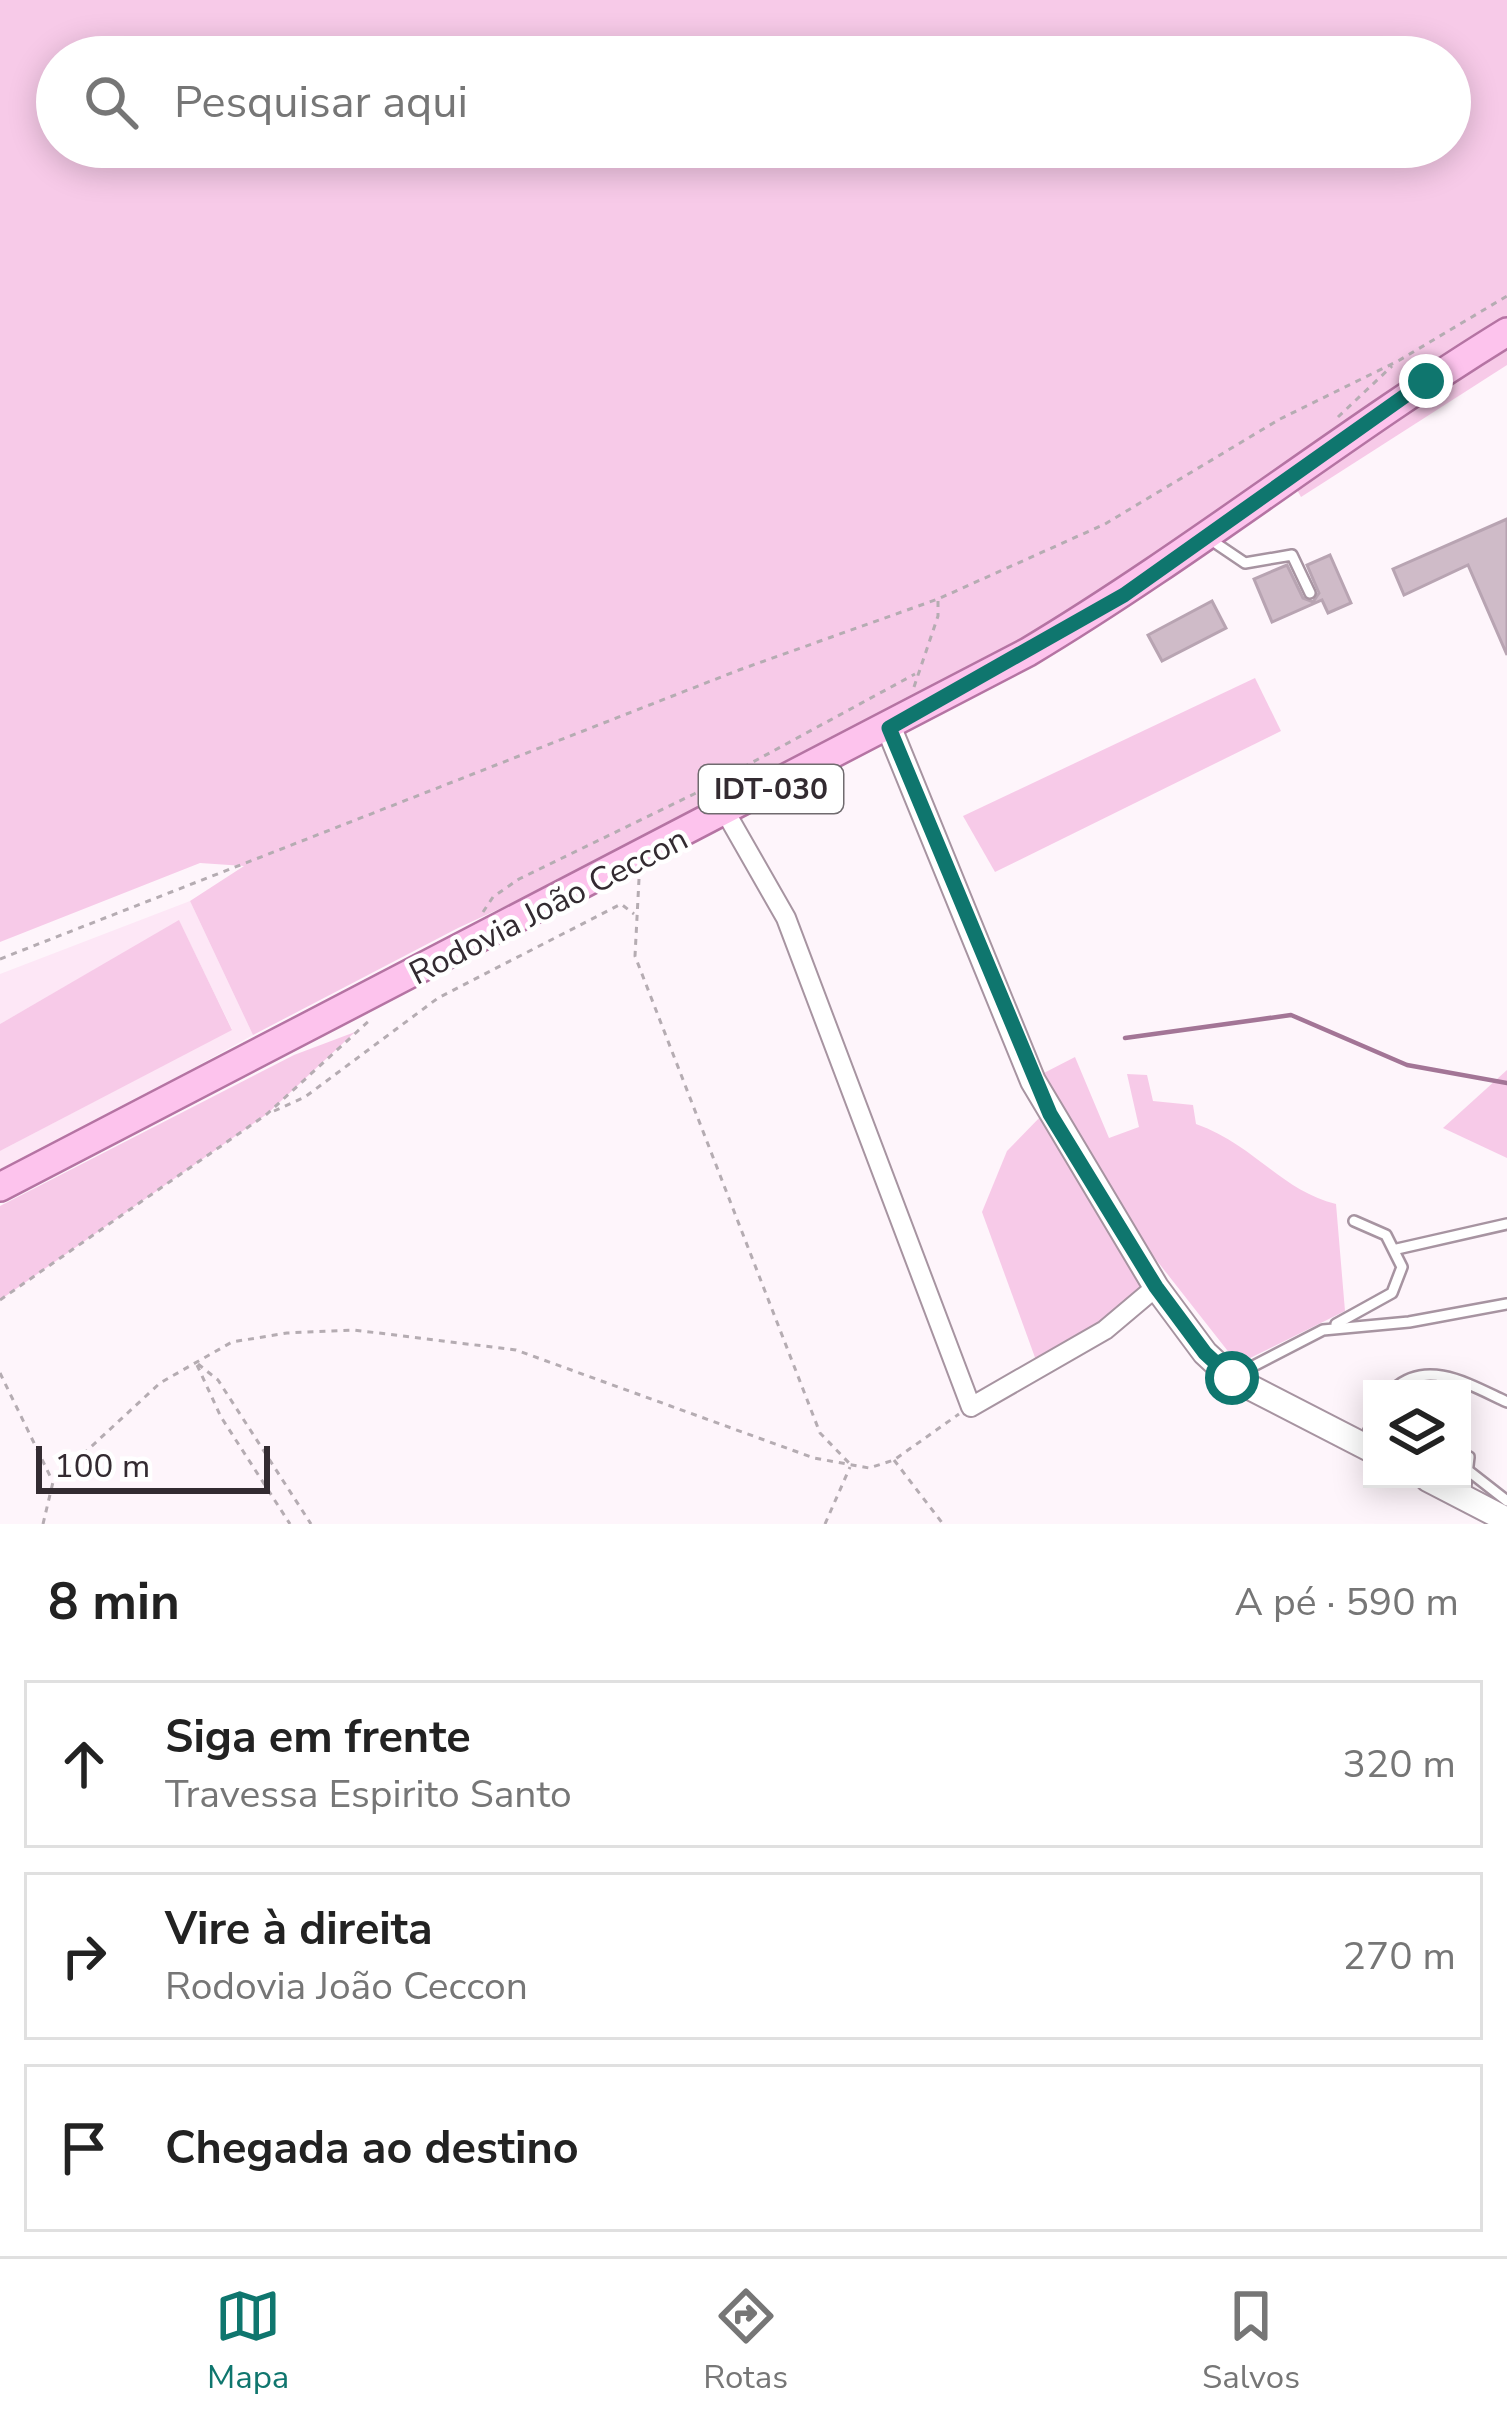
<!DOCTYPE html>
<html lang="pt">
<meta charset="utf-8">
<style>
:root{--surface:#fff;--page:#f6f6f6;--text:#222;--muted:#767676;--line:#e0e0e0;--accent:#0f766e}
body{margin:0;font-family:"Nunito Sans",sans-serif;background:var(--page);color:var(--text)}
.controls{position:absolute;right:36px;bottom:36px;display:grid;overflow:hidden;border-radius:0px;box-shadow:0 6px 30px #0003}
.controls button{width:108px;height:108px;display:grid;place-items:center;padding:0;border:0;border-bottom:3px solid var(--line);background:var(--surface);color:var(--text);font:60px sans-serif}
.scale{position:absolute;left:36px;bottom:30px;width:234px;box-sizing:border-box;padding-left:12px;border:6px solid #332b31;border-top:0;font-size:33px;line-height:42px;white-space:nowrap;color:#332b31;-webkit-text-stroke:9px #fff;paint-order:stroke}
.stop{position:absolute;width:36px;height:36px;margin:-27px;border:9px solid #0f766e;border-radius:50%;background:#fff}
.stop.end{background:#0f766e;border-color:#fff;box-shadow:0 3px 12px #0008}
.list{margin:0;padding:0;list-style:none}
h2{display:flex;justify-content:space-between;align-items:center;height:156px;margin:0;padding:0 48px;font-size:51px}
h2 small{font-size:39px;font-weight:400;color:var(--muted)}
.list li{display:grid;grid-template-columns:78px 1fr auto;gap:36px;align-items:center;box-sizing:border-box;height:168px;margin:0 24px 24px;padding:0 24px;border:3px solid var(--line);border-radius:0px}
.list b{display:block;font-size:45px;white-space:nowrap}
.list p{margin:0;font-size:39px;white-space:nowrap;color:var(--muted)}
.list em{font-size:39px;font-style:normal;color:var(--muted)}
.icon{flex:none;width:66px;height:66px;fill:none;stroke:currentColor;stroke-width:2;stroke-linecap:round;stroke-linejoin:round}
.map{position:relative;flex:none;width:1507px;height:1524px;overflow:hidden}
.search{position:absolute;background:var(--surface);box-shadow:0 6px 30px #0003;left:36px;right:36px;top:36px;height:132px;display:flex;align-items:center;gap:30px;box-sizing:border-box;padding:0 42px;border-radius:66px;color:var(--muted);font-size:45px}
.sheet{height:732px;background:var(--surface)}
nav{display:flex;justify-content:space-around;align-items:center;box-sizing:border-box;height:168px;border-top:3px solid var(--line);background:var(--surface);font-size:33px;color:var(--muted)}
nav a{display:grid;justify-items:center;gap:6px}
nav .on{color:var(--accent)}
.map>svg:first-child{display:block}
</style>
<div class="map">
<svg width="1507" height="1524" viewBox="0 0 1507 1524">
<rect width="100%" height="100%" fill="#fef5fb"/>
<polygon fill="#fde7f6" points="190,901 253,1035 0,1175 0,1151 232,1029 179,921 0,1024 0,974"/>
<g fill="#f7cae8" fill-rule="evenodd">
<path d="M0,0H1507V319L1064,619L651,839L458,928L253,1035L190,901L244,866L200,863L0,942ZM57,57H1450V147H57Z"/>
<polygon points="1507,347 1507,365 1301,497 1295,486"/>
<polygon points="1255,678 1281,731 995,872 963,816"/>
<polygon points="179,920 232,1030 0,1151 0,1024"/>
<polygon points="355,1032 267,1114 0,1300 0,1206 294,1055"/>
<path d="M1075,1057L1109,1138L1139,1127L1127,1074L1147,1075L1153,1101L1193,1105L1196,1124C1255,1145 1280,1190 1336,1204L1345,1311L1238,1364L1150,1252L1040,1075Z"/>
<polygon points="1507,1070 1507,1158 1443,1128"/>
<polygon points="1043,1114 1147,1287 1106,1324 1037,1363 982,1212 1007,1151"/>
</g>
<g fill="none" stroke-linecap="round" stroke-linejoin="round">
<polyline stroke="#a37596" stroke-width="4.5" points="1125,1038 1291,1015 1407,1065 1507,1083"/>
</g>
<g fill="#cfbbc8" stroke="#b8a4b2" stroke-width="3">
<polygon points="1507,519 1507,655 1468,565 1404,595 1393,569"/>
<polygon points="1330,555 1351,603 1328,613 1322,600 1272,622 1254,579 1287,565 1303,598 1313,602 1319,593 1307,565"/>
<polygon points="1212,601 1226,628 1162,661 1148,635"/>
</g>
<g fill="none" stroke-linecap="round" stroke-linejoin="round">
<g stroke="#a794a1" stroke-width="14">
<g id="lane">
<polyline points="1211,540 1245,563 1292,555 1310,593"/>
<polyline points="1397,1249 1507,1224"/>
<polyline points="1336,1324 1392,1293 1402,1267 1386,1235 1354,1221"/>
<polyline points="1236,1375 1323,1330 1409,1322 1507,1304"/>
<path d="M1394,1389C1428,1358 1472,1386 1507,1402"/>
<polyline points="1362,1445 1372,1424"/>
<polyline points="1462,1454 1469,1457 1465,1492"/>
<polyline points="1470,1472 1507,1501"/>
</g>
</g>
<g stroke="#a794a1" stroke-width="22">
<polyline id="street" points="726,813 786,918 971,1407 1105,1330 1156,1287"/>
</g>
<g stroke="#a794a1" stroke-width="28">
<g id="secondary">
<polyline points="889,728 1033,1081 1156,1287 1205,1353 1232,1378 1372,1450"/>
<polyline points="1428,1479 1507,1520"/>
</g>
</g>
<g stroke="#b574a3" stroke-width="32">
<path id="primary" d="M0,1187L1028,652C1193,553 1343,433 1507,332"/>
</g>
<g stroke="#b5acb2" stroke-width="3" stroke-dasharray="6 6" stroke-linecap="butt">
<polyline points="1338,417 1392,366"/>
<polyline points="914,687 938,616 938,599"/>
<polyline points="639,879 635,956 820,1433 850,1464"/>
<polyline points="483,912 493,897 519,879 694,794 915,674"/>
<polyline points="0,959 739,670 938,599 1105,524 1280,419 1398,361 1507,296"/>
<polyline points="274,1111 305,1097 438,998 621,904 634,914"/>
<polyline points="0,1300 267,1114 371,1019"/>
<polyline points="198,1364 218,1380 311,1524"/>
<polyline points="197,1365 221,1417 290,1524"/>
<polyline points="0,1373 52,1480"/>
<polyline points="894,1460 943,1524"/>
<polyline points="43,1524 53,1482 160,1383 232,1342 287,1333 354,1330 516,1350 814,1458 869,1468 894,1460 959,1414"/>
<polyline points="825,1524 850,1467"/>
</g>
<use href="#lane" stroke="#fff" stroke-width="9"/>
<use href="#street" stroke="#fff" stroke-width="18"/>
<use href="#secondary" stroke="#fff" stroke-width="24"/>
<use href="#primary" stroke="#fdc3ed" stroke-width="27"/>
</g>
<g fill="none" stroke-linecap="round" stroke-linejoin="round">
<polyline stroke="#0f766e" stroke-width="15" points="1232,1378 1205,1353 1156,1287 1050,1114 889,728 1124,595 1426,381"/>
</g>
<g text-anchor="middle" stroke-width="9" stroke-linejoin="round" paint-order="stroke">
<rect fill="#fff" stroke="#706b6f" stroke-width="3" x="699" y="765" width="144" height="48" rx="9"/>
<g font-size="30" font-weight="bold" fill="#332b31">
<text x="771" y="799">IDT-030</text>
</g>
<g font-size="33" fill="#332b31" stroke="#fff">
<text transform="translate(548 905) rotate(-27)" y="12">Rodovia João Ceccon</text>
</g>
</g>
</svg>
<div class="controls">
<button><svg class="icon" aria-label="layers" viewBox="0 0 24 24"><path d="M12 4l9 5-9 5-9-5zM3 14l9 5 9-5"/></svg></button>
</div>
<div class="scale">100 m</div>
<div class="stop" style="left:1232px;top:1378px"></div>
<div class="stop end" style="left:1426px;top:381px"></div>
<div class="search"><svg class="icon" aria-label="search" viewBox="0 0 24 24"><circle cx="10" cy="10" r="6"/><path d="M15 15l6 6"/></svg>Pesquisar aqui</div>
</div>
<section class="sheet">
<h2>8 min<small>A pé · 590 m</small></h2>
<ul class="list">
<li><svg class="icon" aria-label="ahead" viewBox="0 0 24 24"><path d="M12 20V5M6 11l6-6 6 6"/></svg><div><b>Siga em frente</b><p>Travessa Espirito Santo</p></div><em>320 m</em></li>
<li><svg class="icon" aria-label="right" viewBox="0 0 24 24"><path d="M7 20v-9h11M14 6l5 5-5 5"/></svg><div><b>Vire à direita</b><p>Rodovia João Ceccon</p></div><em>270 m</em></li>
<li><svg class="icon" aria-label="arrive" viewBox="0 0 24 24"><path d="M6 21V4h12l-3 4 3 4H6"/></svg><div><b>Chegada ao destino</b></div></li>
</ul>
</section>
<nav>
<a class="on"><svg class="icon" aria-label="map" viewBox="0 0 24 24"><path d="M3 6l6-2 6 2 6-2v14l-6 2-6-2-6 2zM9 4v14M15 6v14"/></svg>Mapa</a>
<a><svg class="icon" aria-label="directions" viewBox="0 0 24 24"><path d="M12 3l9 9-9 9-9-9zM9 14v-3h6M13 9l2 2-2 2"/></svg>Rotas</a>
<a><svg class="icon" aria-label="saved" viewBox="0 0 24 24"><path d="M7 4h10v16l-5-4-5 4z"/></svg>Salvos</a>
</nav>
